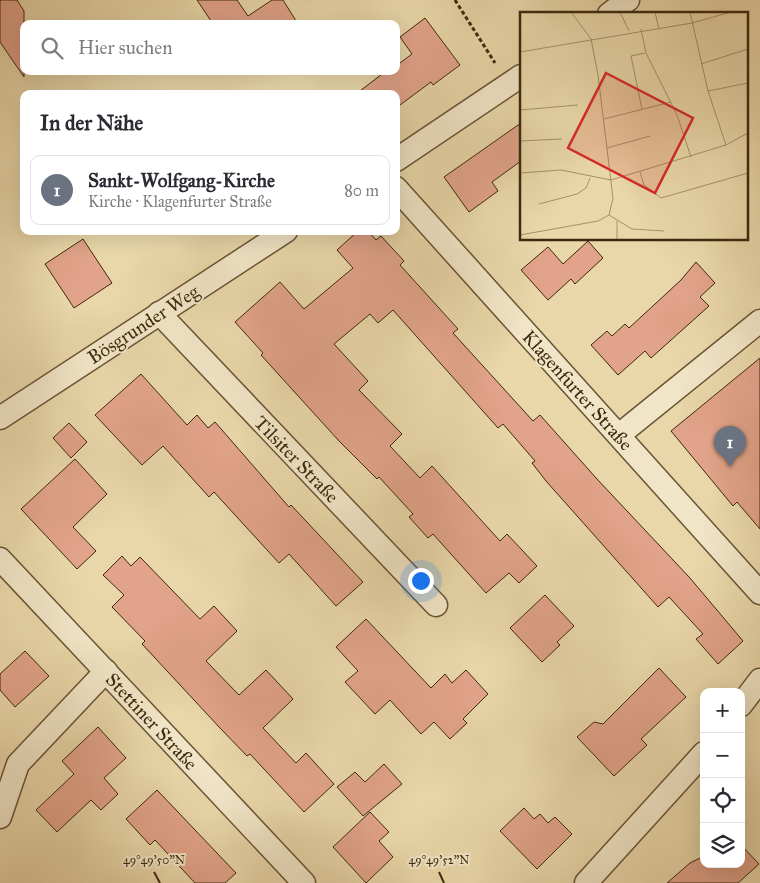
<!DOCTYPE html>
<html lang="de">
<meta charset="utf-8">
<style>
:root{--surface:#fff;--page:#f7f7f7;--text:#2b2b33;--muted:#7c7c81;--line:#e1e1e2;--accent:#d93025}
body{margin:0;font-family:"IM FELL Great Primer",serif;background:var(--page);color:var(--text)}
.controls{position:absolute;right:15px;bottom:15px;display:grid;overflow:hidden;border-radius:10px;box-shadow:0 5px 20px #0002}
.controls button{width:45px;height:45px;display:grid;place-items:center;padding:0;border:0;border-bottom:1px solid var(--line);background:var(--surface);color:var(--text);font:25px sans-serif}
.you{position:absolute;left:420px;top:580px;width:18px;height:18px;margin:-12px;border:4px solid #fff;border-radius:50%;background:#1a73e8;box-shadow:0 0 0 8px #1a73e833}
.badge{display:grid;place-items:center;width:32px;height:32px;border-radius:50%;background:var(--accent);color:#fff;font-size:16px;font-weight:700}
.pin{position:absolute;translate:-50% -41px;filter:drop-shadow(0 1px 2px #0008)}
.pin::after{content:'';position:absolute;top:26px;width:18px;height:15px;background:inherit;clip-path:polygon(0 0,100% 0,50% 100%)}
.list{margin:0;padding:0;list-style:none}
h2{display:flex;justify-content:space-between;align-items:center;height:65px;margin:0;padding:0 20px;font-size:21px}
h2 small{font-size:16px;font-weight:400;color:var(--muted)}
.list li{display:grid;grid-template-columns:32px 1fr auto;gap:15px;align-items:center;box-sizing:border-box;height:70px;margin:0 10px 10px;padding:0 10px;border:1px solid var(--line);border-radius:10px}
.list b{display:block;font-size:19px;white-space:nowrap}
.list p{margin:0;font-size:16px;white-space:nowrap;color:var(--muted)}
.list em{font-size:16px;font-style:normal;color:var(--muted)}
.icon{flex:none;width:28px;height:28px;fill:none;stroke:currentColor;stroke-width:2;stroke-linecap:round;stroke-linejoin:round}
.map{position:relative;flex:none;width:760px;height:883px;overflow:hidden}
.search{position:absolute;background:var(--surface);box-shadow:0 5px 20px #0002;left:20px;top:20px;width:380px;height:55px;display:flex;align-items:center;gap:12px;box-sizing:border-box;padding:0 18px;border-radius:10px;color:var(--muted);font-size:19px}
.panel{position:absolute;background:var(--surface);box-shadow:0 5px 20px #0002;left:20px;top:90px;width:380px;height:145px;border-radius:10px}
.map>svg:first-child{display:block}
</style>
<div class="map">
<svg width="760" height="883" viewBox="0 0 760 883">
<rect width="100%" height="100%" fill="#e9d7a9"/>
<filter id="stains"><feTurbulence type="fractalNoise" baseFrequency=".004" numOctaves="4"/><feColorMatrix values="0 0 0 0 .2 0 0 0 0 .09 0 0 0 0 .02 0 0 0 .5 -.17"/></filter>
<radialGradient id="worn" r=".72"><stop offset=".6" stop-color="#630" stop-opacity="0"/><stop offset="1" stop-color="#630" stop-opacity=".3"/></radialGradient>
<g fill="#e1a389" stroke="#3e290e">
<polygon points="0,0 17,0 24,11 24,77 0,42"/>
<polygon points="197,0 237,0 248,16 272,0 283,0 298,24 213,24"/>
<polygon points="425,18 460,65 433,85 431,82 396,108 396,94 356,94 386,71 396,71 396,66 412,54 400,37"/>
<polygon points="521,123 521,161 492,182 498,191 469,212 444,177"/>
<polygon points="358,231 368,231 376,240 381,236 404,261 400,265 458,329 453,333 533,421 540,415 597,479 690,578 743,641 718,664 696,639 703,634 669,597 658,607 546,481 532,463 535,461 503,424 498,428 393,310 378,323 370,314 334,344 368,381 359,390 402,434 390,446 420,478 432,466 500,541 507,534 537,566 519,583 509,573 486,593 433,534 428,538 409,517 413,514 379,477 377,479 339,441 261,355 263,353 235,322 280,282 304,309 353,268 337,250"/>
<polygon points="83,239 112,283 74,308 45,264"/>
<polygon points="588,241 603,258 575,284 571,279 548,300 521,270 548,247 563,264"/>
<polygon points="696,262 715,283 700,297 709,306 651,358 645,351 618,375 591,345 607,331 612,336 625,324 629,328 681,280"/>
<polygon points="760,358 760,529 737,502 733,506 671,431"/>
<polygon points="141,374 187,425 197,415 208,428 215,422 289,507 291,505 363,582 336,606 289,554 279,563 214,492 209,497 163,446 142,465 95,415"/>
<polygon points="69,423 87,442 71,458 53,438"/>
<polygon points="75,459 107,494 73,527 96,551 77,569 21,509"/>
<polygon points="122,556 131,566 140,557 200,619 214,606 237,631 206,661 239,695 266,670 293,699 263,728 296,763 306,753 334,784 304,812 250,754 247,756 220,728 142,644 145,641 112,607 124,595 103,575"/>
<polygon points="545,595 574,626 557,642 560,645 542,662 510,628"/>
<polygon points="366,619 431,688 445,674 452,683 466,670 488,694 463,719 467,723 450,739 434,722 421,734 390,700 375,714 345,682 358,671 336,647"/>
<polygon points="25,651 49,676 15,707 0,690 0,674"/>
<polygon points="659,668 686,697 641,739 647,745 614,776 577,737 594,722 603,724"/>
<polygon points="98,727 126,758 104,778 118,794 101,810 91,800 57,832 36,810 74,774 62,761"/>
<polygon points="384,764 402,784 363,816 337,787 355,772 365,782"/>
<polygon points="157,790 236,873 225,883 195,883 155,840 150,845 126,819"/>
<polygon points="524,808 534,819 540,814 548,823 555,817 572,834 537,869 500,831"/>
<polygon points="370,812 389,832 379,841 393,857 366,883 333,847"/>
<polygon points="741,845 759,864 738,883 667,883 690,863 704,856 704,864 741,864"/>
</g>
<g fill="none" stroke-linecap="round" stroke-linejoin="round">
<g stroke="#695435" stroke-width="25">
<g id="street">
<polyline points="609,14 628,0"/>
<polyline points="396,160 521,76"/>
<polyline points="396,188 760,593"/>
<polyline points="159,313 436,605"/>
<polyline points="0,418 286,231"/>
<polyline points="619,435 760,321"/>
<polyline points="0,559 304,883"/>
<polyline points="741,705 760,680"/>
<polyline points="0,817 18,764 106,671"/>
<polyline points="586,883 704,753"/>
</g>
</g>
<polyline stroke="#3e290e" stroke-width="3" stroke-dasharray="4 2.5" stroke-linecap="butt" points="455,0 495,63"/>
<use href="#street" stroke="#f1e5c7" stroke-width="22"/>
</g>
<path fill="none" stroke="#3e290e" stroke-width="2" d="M154,872L160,883M439,872L444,883"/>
<g text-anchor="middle" stroke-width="4" stroke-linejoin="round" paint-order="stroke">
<g font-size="19" fill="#3e290e" stroke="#f1e5c7">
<text transform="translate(143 324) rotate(-33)" y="7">Bösgrunder Weg</text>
<text transform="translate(578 390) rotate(48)" y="7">Klagenfurter Straße</text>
<text transform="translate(297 459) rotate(46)" y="7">Tilsiter Straße</text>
<text transform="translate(152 721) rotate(47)" y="7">Stettiner Straße</text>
</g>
</g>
<g transform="translate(520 12)">
<rect width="228" height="228" fill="#e9d7a9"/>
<path fill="none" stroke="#a5916b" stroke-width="1" d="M51,0L71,27L78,63L93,186L89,203M100,0L109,19M135,0L139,17M170,0L188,79L206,133M121,17L126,41L157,103L171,145M0,40L172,11L211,0M181,52L228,37M188,79L228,71M122,97L111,44L125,41M0,98L58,93M84,107L151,90M0,129L42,127M87,136L130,124M120,160L124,173L141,186L228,161M0,161L41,158L91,168L206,133L228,121M19,192L57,182L66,176L70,166M89,203L112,217L144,219M97,209V227M0,223L78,209L89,203"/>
<path fill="#d62828" fill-opacity="0.15" stroke="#d62828" stroke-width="2.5" d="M86,61L173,106L135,181L48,136Z"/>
<rect width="228" height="228" fill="none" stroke="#3e290e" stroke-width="2.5"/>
</g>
<g font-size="12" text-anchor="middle" fill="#3e290e" stroke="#f1e5c7" stroke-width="4" stroke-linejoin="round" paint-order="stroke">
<text x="154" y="864">49°49'50"N</text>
<text x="439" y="864">49°49'52"N</text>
</g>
<rect width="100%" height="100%" filter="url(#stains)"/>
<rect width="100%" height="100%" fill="url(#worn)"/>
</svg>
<div class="controls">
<button>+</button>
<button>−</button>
<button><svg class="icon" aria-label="locate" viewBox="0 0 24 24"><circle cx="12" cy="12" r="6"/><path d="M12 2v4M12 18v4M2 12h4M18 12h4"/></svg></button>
<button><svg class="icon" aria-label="layers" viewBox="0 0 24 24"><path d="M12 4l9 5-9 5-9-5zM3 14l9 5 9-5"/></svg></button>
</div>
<div class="you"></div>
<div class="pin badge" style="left:730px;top:467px;background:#6b7280">1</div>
<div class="search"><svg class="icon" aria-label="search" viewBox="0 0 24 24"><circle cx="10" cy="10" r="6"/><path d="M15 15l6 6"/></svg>Hier suchen</div>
<section class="panel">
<h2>In der Nähe<small></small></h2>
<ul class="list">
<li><span class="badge" style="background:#6b7280">1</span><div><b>Sankt-Wolfgang-Kirche</b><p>Kirche · Klagenfurter Straße</p></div><em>80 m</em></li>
</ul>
</section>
</div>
